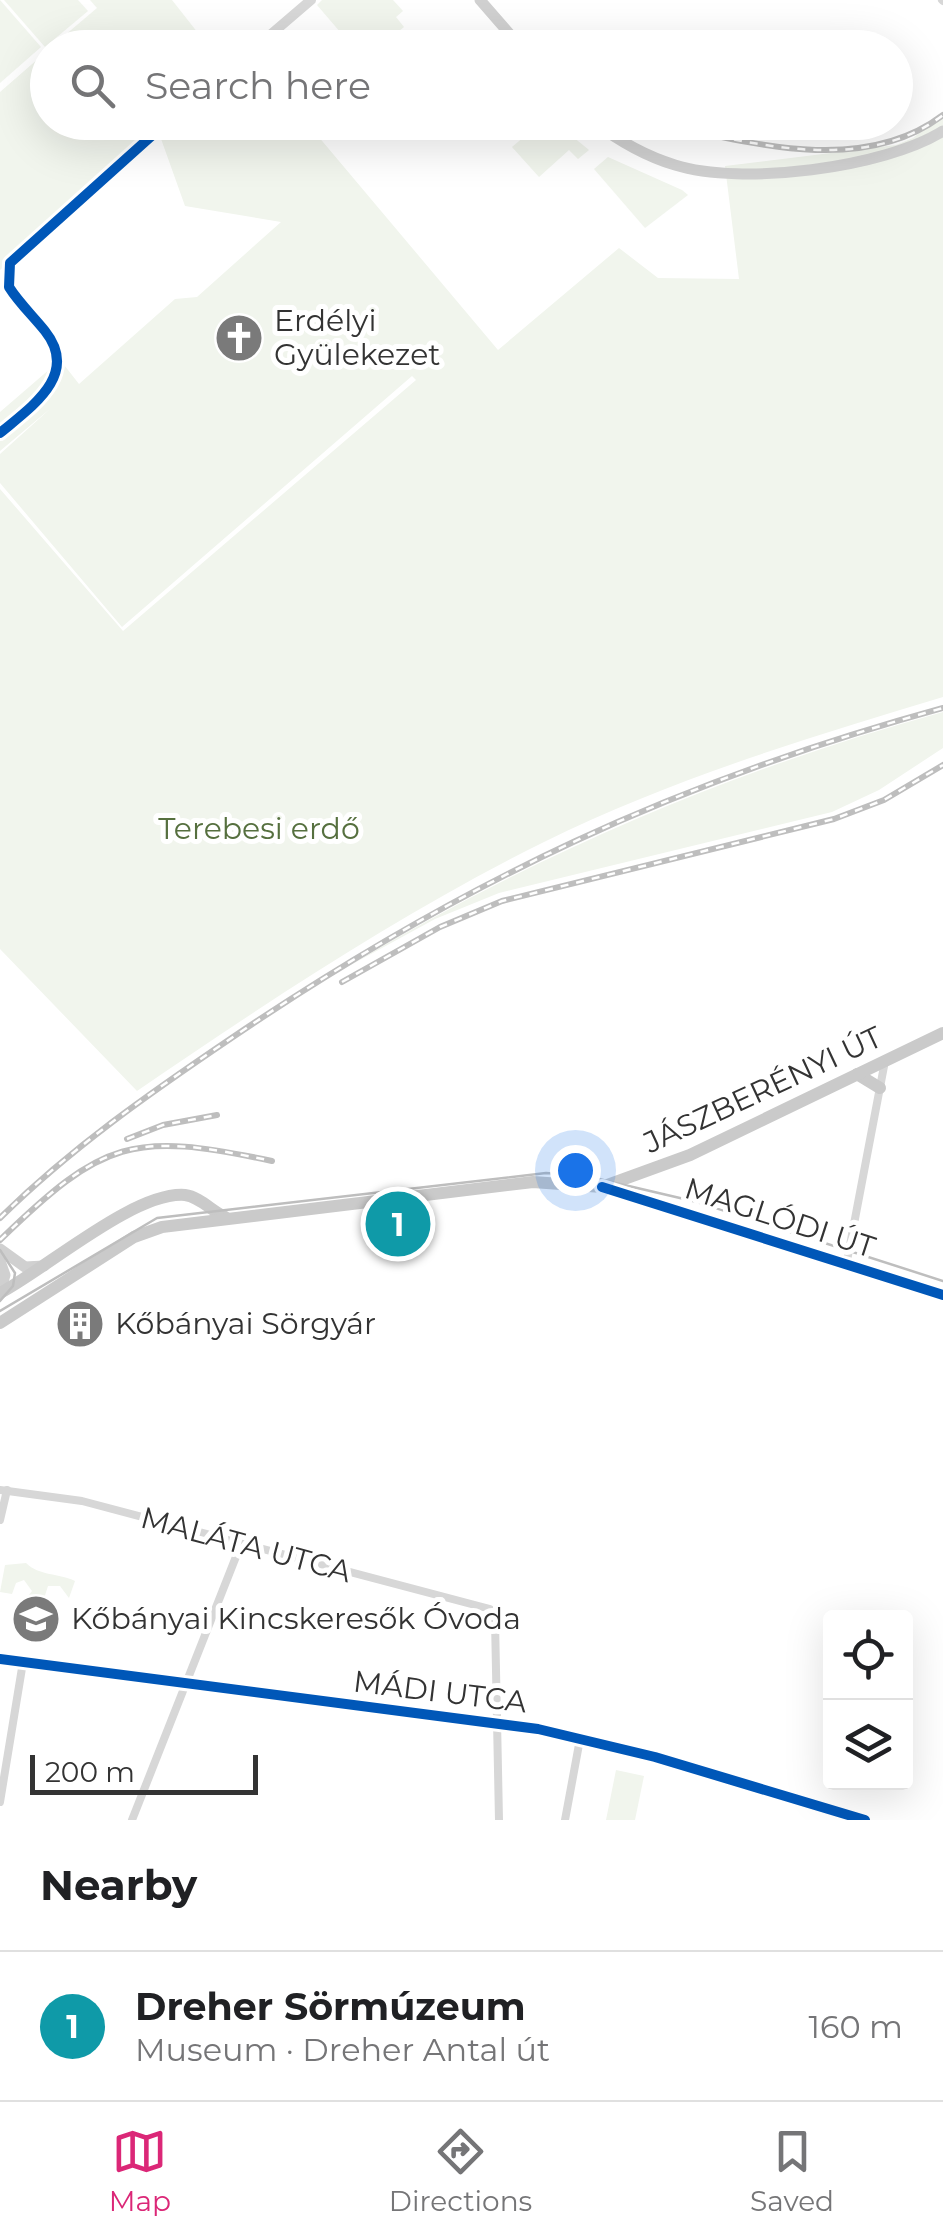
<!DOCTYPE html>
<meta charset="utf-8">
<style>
:root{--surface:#fff;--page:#f6f6f6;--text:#202124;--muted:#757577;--line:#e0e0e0;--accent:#db2777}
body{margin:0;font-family:Montserrat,sans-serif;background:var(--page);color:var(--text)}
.controls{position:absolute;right:30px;bottom:30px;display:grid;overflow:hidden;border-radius:10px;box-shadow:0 10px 40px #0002}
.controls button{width:90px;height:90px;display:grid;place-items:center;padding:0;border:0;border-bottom:2px solid var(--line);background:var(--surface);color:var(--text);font:50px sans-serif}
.scale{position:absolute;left:30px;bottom:25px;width:228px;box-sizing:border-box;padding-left:10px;border:5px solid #333;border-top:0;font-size:28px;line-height:35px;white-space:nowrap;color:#333;-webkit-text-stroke:8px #fff;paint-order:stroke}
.you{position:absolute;left:575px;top:1170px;width:35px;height:35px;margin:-25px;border:8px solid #fff;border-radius:50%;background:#1a73e8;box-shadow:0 0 0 15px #1a73e833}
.badge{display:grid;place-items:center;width:65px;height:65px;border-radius:50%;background:var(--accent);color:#fff;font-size:32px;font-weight:700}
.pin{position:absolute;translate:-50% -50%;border:5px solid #fff;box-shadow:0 2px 10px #0006}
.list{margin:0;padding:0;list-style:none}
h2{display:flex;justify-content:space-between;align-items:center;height:130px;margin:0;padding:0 40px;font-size:42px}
h2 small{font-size:32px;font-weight:400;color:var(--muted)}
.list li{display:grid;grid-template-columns:65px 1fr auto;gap:30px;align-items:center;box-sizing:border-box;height:150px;padding:0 40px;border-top:2px solid var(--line)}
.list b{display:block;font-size:38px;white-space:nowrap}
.list p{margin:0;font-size:32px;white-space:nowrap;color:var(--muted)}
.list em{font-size:32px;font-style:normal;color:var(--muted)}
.icon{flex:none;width:55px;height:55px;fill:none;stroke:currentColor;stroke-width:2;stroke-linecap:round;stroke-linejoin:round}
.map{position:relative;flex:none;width:943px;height:1820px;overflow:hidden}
.search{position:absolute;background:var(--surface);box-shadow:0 10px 40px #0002;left:30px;right:30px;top:30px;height:110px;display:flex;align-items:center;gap:25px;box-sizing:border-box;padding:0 35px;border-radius:55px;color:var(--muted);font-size:38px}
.sheet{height:280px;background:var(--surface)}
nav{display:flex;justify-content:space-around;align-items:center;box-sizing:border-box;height:140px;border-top:2px solid var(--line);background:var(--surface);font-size:28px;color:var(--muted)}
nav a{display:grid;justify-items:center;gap:5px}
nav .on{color:var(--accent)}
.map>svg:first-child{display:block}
</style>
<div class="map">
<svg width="943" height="1820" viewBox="0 0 943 1820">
<rect width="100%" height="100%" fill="#fff"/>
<g fill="#f1f5ed">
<polygon points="0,0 41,47 0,83"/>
<polygon points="4,0 78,0 88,11 45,47"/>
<polygon points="90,0 172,0 209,47 51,47 97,8"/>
<polygon points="322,0 393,0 403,11 396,17 404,27 379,47 353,47 317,5"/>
<path d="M47,51L48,122L307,123L498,350L619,248L658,278L739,279L725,166L896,145L913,138L943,115V697C807,738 672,779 544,842C401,913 269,1001 137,1091L0,949V489L123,631L416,380L412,376L122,627L0,483V454L51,408L0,451V412L51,368L50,347L79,384L175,299L197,297L281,222L185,206L160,136L0,270V92Z"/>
<polygon points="556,123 589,150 578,159 569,150 539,177 512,147 531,131 538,138"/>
<polygon points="608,157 682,190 688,195 645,228 594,169"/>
<path d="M943,712V748L879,790L832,812L499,893L435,919L349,966C537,853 733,770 943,712Z"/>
<path d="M26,1563C39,1576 59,1573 75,1581L69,1598L60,1586H48L41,1608L23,1603L32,1591L24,1580L16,1583L12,1594L0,1592L5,1565Z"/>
<polygon points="616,1770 644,1776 635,1820 606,1820"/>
</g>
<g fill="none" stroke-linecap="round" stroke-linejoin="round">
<g stroke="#d7d7d7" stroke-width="8">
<polyline points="942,0 943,1"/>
<polyline points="846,1266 885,1061"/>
<polyline points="0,1490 82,1501 490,1609 495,1620 499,1820"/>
<polyline points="0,1520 7,1490"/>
<polyline points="0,1659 538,1729 655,1757 865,1820"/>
<polyline points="0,1802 23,1662"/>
<polyline points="132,1820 241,1544"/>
<polyline points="565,1820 580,1739"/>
</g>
<g stroke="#d7d7d7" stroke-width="10">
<polyline points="255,48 311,0"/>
<path d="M0,433C31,407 80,375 45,331C33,316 19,303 9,287L10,263L167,122"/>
<polyline points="602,1187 943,1295"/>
</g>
<g stroke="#d0d0d0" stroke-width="11">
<polyline points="480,0 522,48"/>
<path d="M594,122C619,141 645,156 675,165C741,186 884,168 943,131"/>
<polyline points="0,1249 25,1267 44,1266"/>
<polyline points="0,1261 5,1275 0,1292"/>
</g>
<g stroke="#cacaca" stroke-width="12">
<polyline points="857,1074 880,1088"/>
<path d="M0,1293C46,1269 135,1191 185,1195C200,1197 212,1211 225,1217"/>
<polyline points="0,1323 134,1237 162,1227 533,1182 602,1187 690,1155 943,1033"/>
</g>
<g stroke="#bebebe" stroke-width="2.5">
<polyline points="0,1250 15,1273 13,1286 0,1301"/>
<polyline points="0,1311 157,1218 546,1173 586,1176 697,1202 943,1281"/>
</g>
<g stroke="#bebebe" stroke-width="6">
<g id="rail">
<path d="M656,122C745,142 862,177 943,115"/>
<polyline points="342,982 440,927 502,901 834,819 884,800 943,765"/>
<polyline points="127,1139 163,1125 217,1115"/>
<path d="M0,1218C71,1148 150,1093 233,1037C464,881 674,782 943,708"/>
<path d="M0,1240C103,1140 132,1131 272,1161"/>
</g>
</g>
<use href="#rail" stroke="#fff" stroke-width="2.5" stroke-dasharray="8" stroke-linecap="butt"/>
<g stroke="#fff" stroke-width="16">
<g id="cycleway">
<path d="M0,433C31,407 80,375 45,331C33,316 19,303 9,287L10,263L167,122"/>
<polyline points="602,1187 943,1295"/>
<polyline points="0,1659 538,1729 655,1757 865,1820"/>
</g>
</g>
<use href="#cycleway" stroke="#0057b8" stroke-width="10"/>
</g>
<defs>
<g id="church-disc" transform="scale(2.5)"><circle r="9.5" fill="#7a7a7a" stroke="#fff"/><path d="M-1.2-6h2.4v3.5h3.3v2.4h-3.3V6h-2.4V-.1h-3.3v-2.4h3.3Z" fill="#fff"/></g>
<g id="building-disc" transform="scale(2.5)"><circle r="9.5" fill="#7a7a7a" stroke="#fff"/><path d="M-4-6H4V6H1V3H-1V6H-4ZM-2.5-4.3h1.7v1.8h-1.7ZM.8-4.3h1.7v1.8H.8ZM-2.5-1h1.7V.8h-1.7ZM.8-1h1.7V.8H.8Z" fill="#fff"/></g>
<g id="school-disc" transform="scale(2.5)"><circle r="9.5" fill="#7a7a7a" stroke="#fff"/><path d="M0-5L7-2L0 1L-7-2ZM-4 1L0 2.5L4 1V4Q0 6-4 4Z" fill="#fff"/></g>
</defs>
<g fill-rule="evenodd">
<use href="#church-disc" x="239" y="338"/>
<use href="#building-disc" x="80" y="1324"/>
<use href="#school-disc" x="36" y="1619"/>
</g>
<g text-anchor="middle" stroke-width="10" stroke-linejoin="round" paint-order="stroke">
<g font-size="30" fill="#333" stroke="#fff" text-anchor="start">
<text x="274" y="331">Erdélyi<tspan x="274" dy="34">Gyülekezet</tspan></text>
<text x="115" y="1334">Kőbányai Sörgyár</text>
<text x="71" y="1629">Kőbányai Kincskeresők Óvoda</text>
</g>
<g font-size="30" fill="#56703f" stroke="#fff">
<text x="259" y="839">Terebesi erdő</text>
</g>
<g font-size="30" fill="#333" stroke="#fff">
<text transform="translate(763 1090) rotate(-25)" y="10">JÁSZBERÉNYI ÚT</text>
<text transform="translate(780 1218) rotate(18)" y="10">MAGLÓDI ÚT</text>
<text transform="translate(246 1545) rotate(15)" y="10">MALÁTA UTCA</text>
<text transform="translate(440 1692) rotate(7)" y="10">MÁDI UTCA</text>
</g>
</g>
</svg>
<div class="controls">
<button><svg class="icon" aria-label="locate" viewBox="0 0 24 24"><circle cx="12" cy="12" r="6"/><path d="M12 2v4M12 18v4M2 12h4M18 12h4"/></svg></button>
<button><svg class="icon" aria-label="layers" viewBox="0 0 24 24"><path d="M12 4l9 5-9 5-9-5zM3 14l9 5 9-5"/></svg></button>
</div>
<div class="scale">200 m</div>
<div class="you"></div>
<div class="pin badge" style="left:398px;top:1224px;background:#0f9aa8">1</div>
<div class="search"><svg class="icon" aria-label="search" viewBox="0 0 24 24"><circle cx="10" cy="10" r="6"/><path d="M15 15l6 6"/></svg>Search here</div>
</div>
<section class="sheet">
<h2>Nearby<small></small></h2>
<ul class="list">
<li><span class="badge" style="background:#0f9aa8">1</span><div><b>Dreher Sörmúzeum</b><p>Museum · Dreher Antal út</p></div><em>160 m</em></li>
</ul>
</section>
<nav>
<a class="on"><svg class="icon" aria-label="map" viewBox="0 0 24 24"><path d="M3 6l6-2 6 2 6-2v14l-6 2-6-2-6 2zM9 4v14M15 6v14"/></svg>Map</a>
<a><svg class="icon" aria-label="directions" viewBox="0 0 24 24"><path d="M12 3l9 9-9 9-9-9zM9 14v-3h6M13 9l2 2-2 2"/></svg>Directions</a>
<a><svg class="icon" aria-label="saved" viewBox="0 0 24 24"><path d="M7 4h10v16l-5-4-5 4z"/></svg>Saved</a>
</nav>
